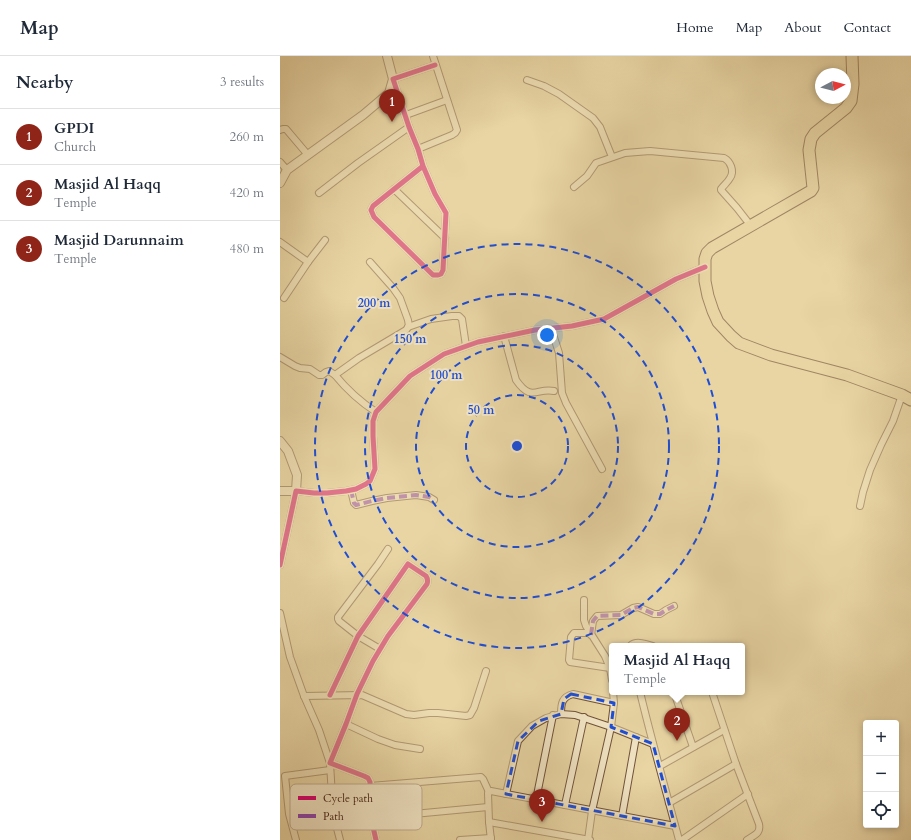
<!DOCTYPE html>
<meta charset="utf-8">
<style>
:root{--surface:#fff;--page:#f2f2f3;--text:#1f2937;--muted:#747a83;--line:#e0e1e3;--accent:#8f2418}
body{margin:0;font-family:Cardo,serif;background:var(--page);color:var(--text)}
.controls{position:absolute;right:12px;bottom:12px;display:grid;overflow:hidden;border-radius:4px;box-shadow:0 2px 6px #0003}
.controls button{width:36px;height:36px;display:grid;place-items:center;padding:0;border:0;border-bottom:1px solid var(--line);background:var(--surface);color:var(--text);font:20px sans-serif}
.compass{position:absolute;left:535px;top:12px;width:36px;height:36px;border-radius:50%;background:var(--surface);box-shadow:0 2px 6px #0003;rotate:83deg}
.you{position:absolute;left:267px;top:279px;width:14px;height:14px;margin:-10px;border:3px solid #fff;border-radius:50%;background:#1a73e8;box-shadow:0 0 0 6px #1a73e833}
.badge{display:grid;place-items:center;width:26px;height:26px;border-radius:50%;background:var(--accent);color:#fff;font-size:13px;font-weight:700}
.pin{position:absolute;translate:-50% -33px;filter:drop-shadow(0 1px 2px #0008)}
.pin::after{content:'';position:absolute;top:21px;width:14px;height:12px;background:inherit;clip-path:polygon(0 0,100% 0,50% 100%)}
.popup{position:absolute;left:329px;top:587px;width:136px;height:52px;box-sizing:border-box;display:grid;place-content:center;border-radius:4px;background:var(--surface);filter:drop-shadow(0 1px 3px #0005);font-size:13px;white-space:nowrap;color:var(--muted)}
.popup b{font-size:15px;color:var(--text)}
.popup::after{content:'';position:absolute;left:50%;top:100%;margin-left:-8px;border:8px solid transparent;border-top-color:var(--surface)}
.list{margin:0;padding:0;list-style:none}
h2{display:flex;justify-content:space-between;align-items:center;height:52px;margin:0;padding:0 16px;font-size:17px}
h2 small{font-size:13px;font-weight:400;color:var(--muted)}
.list li{display:grid;grid-template-columns:26px 1fr auto;gap:12px;align-items:center;box-sizing:border-box;height:56px;padding:0 16px;border-top:1px solid var(--line)}
.list b{display:block;font-size:15px;white-space:nowrap}
.list p{margin:0;font-size:13px;white-space:nowrap;color:var(--muted)}
.list em{font-size:13px;font-style:normal;color:var(--muted)}
.icon{flex:none;width:22px;height:22px;fill:none;stroke:currentColor;stroke-width:2;stroke-linecap:round;stroke-linejoin:round}
.map{position:relative;flex:none;width:631px;height:784px;overflow:hidden}
header{display:flex;align-items:center;gap:24px;box-sizing:border-box;height:56px;padding:0 20px;background:var(--surface);border-bottom:1px solid var(--line)}
header strong{font-size:19px}
nav{display:flex;gap:22px;margin-inline-start:auto;font-size:14px}
main{display:flex}
aside{flex:1;background:var(--surface)}
.map>svg:first-child{display:block}
</style>
<header>
<strong>Map</strong>
<nav><a>Home</a><a>Map</a><a>About</a><a>Contact</a></nav>
</header>
<main>
<aside>
<h2>Nearby<small>3 results</small></h2>
<ul class="list">
<li><span class="badge">1</span><div><b>GPDI</b><p>Church</p></div><em>260 m</em></li>
<li><span class="badge">2</span><div><b>Masjid Al Haqq</b><p>Temple</p></div><em>420 m</em></li>
<li><span class="badge">3</span><div><b>Masjid Darunnaim</b><p>Temple</p></div><em>480 m</em></li>
</ul>
</aside>
<div class="map">
<svg width="631" height="784" viewBox="0 0 631 784">
<rect width="100%" height="100%" fill="#e9d5a4"/>
<filter id="stains"><feTurbulence type="fractalNoise" baseFrequency=".005" numOctaves="4"/><feColorMatrix values="0 0 0 0 .2 0 0 0 0 .09 0 0 0 0 .02 0 0 0 .5 -.17"/></filter>
<radialGradient id="worn" r=".72"><stop offset=".6" stop-color="#630" stop-opacity="0"/><stop offset="1" stop-color="#630" stop-opacity=".3"/></radialGradient>
<g fill="none" stroke-linecap="round" stroke-linejoin="round">
<g stroke="#70523a" stroke-width="8">
<g id="minor">
<polyline points="247,24 264,30 279,38 313,62 320,71 332,101"/>
<polyline points="126,59 167,44"/>
<polyline points="0,74 3,73 6,73 28,99"/>
<polyline points="138,93 172,79 175,77 177,74 153,0"/>
<polyline points="0,106 7,114"/>
<polyline points="143,110 93,150 91,154 94,161 153,219 158,219 161,218 163,214 166,157 155,138 143,110 138,93 129,71 113,23 155,9"/>
<path d="M294,131L307,120L316,107L345,97L370,95L444,102C450,105 455,115 450,122C448,126 444,129 441,133V134L457,152L471,170"/>
<polyline points="114,133 165,182"/>
<polyline points="39,137 78,107 129,71"/>
<polyline points="0,186 28,206 4,242"/>
<polyline points="28,206 45,184"/>
<path d="M90,206L113,232L120,242L128,264L129,270L126,274L79,302L55,319C68,335 79,345 96,356"/>
<polyline points="128,271 151,263 172,260 179,260 182,263 186,290"/>
<polyline points="271,272 279,297 282,337 286,347 322,413"/>
<path d="M224,280L236,324C252,347 257,331 274,335"/>
<polyline points="0,301 15,310 20,312 30,313 39,319 42,319 46,316 49,315 55,319"/>
<polyline points="71,434 74,447 76,449 92,445 107,442 136,439 149,441 154,444"/>
<polyline points="580,450 583,436 590,414 601,389 613,365 622,339"/>
<polyline points="0,509 16,435 34,437 47,437 66,435 76,433 86,428 90,425 95,413 93,380 93,365 96,356 130,320 164,298 198,286 255,274 292,270 324,263 396,223 425,211"/>
<polyline points="304,544 304,564 306,570 325,600 330,612 332,624"/>
<polyline points="0,557 10,601 24,640 39,674 50,707 53,757 60,784"/>
<polyline points="310,577 294,577 291,581 289,604 290,606 330,612"/>
<polyline points="311,579 313,565 317,560 341,559 353,552 358,551 374,558 380,558 386,554 394,550"/>
<path d="M350,590C356,584 366,588 373,590"/>
<polyline points="100,593 78,580 59,565 58,563 58,561 98,508 108,493"/>
<path d="M360,636C372,686 386,735 399,784"/>
<polyline points="394,636 413,691"/>
<path d="M432,636L456,708L479,768C481,778 474,779 467,784"/>
<path d="M50,639L78,580L128,508L146,520C148,523 148,525 147,528L108,580L93,605L77,638L66,668L50,707L84,720L88,722L90,726L91,762L96,784"/>
<polyline points="24,640 82,639 126,658 134,659 149,657 158,657 186,660 190,659 194,652 206,615"/>
<path d="M281,658C281,647 282,641 293,638L334,647"/>
<polyline points="66,668 98,683 115,689 140,693"/>
<polyline points="380,710 444,674"/>
<polyline points="90,730 201,721 203,723 209,736"/>
<polyline points="226,738 238,685 252,670 266,662 281,658 295,659 331,671 373,688"/>
<polyline points="256,744 273,659"/>
<polyline points="389,747 456,708"/>
<polyline points="285,749 304,661"/>
<polyline points="342,760 356,681"/>
<polyline points="91,762 208,751"/>
<polyline points="209,766 310,784"/>
<polyline points="16,784 9,758 5,720 50,714"/>
<polyline points="180,784 211,782"/>
<polyline points="211,784 209,766 208,737 211,735 395,770"/>
<polyline points="308,784 312,755 331,671 334,647 333,636"/>
<polyline points="402,784 468,738"/>
</g>
</g>
<g stroke="#70523a" stroke-width="10">
<g id="tertiary">
<polyline points="0,127 7,114 83,59 109,37 113,23 107,0"/>
<polyline points="0,385 8,395 17,419 16,435 0,435"/>
</g>
</g>
<g stroke="#482617" stroke-width="13">
<polyline id="trunk" points="572,0 573,28 571,45 566,52 535,77 531,83 529,94 533,132 531,135 432,192 427,197 425,203 425,225 428,240 433,255 438,266 451,280 459,287 491,299 567,319 622,339 631,344"/>
</g>
<use href="#minor" stroke="#f1e4c4" stroke-width="6"/>
<use href="#tertiary" stroke="#f1e4c4" stroke-width="8"/>
<use href="#trunk" stroke="#e9d5a4" stroke-width="11"/>
<g stroke="#8e44ad" stroke-width="4" stroke-dasharray="8 4" stroke-linecap="butt">
<polyline points="71,434 74,447 76,449 92,445 107,442 136,439 149,441 154,444"/>
<polyline points="311,579 313,565 317,560 341,559 353,552 358,551 374,558 380,558 386,554 394,550"/>
</g>
<g stroke="#f1e4c4" stroke-width="8">
<g id="cycleway">
<polyline points="143,110 93,150 91,154 94,161 153,219 158,219 161,218 163,214 166,157 155,138 143,110 138,93 129,71 113,23 155,9"/>
<polyline points="0,509 16,435 34,437 47,437 66,435 76,433 86,428 90,425 95,413 93,380 93,365 96,356 130,320 164,298 198,286 255,274 292,270 324,263 396,223 425,211"/>
<path d="M50,639L78,580L128,508L146,520C148,523 148,525 147,528L108,580L93,605L77,638L66,668L50,707L84,720L88,722L90,726L91,762L96,784"/>
</g>
</g>
<use href="#cycleway" stroke="#d6006c" stroke-width="5"/>
</g>
<path d="M0 0H631V784H0ZM291,638L334,647L331,671L373,688L395,770L226,738L238,685L259,665L281,658L284,643Z" fill="#e9d5a4" fill-opacity=".55" fill-rule="evenodd"/>
<path fill="none" stroke="#1d4ed8" stroke-width="3" stroke-dasharray="8 5" stroke-linejoin="round" d="M291,638L334,647L331,671L373,688L395,770L226,738L238,685L259,665L281,658L284,643Z"/>
<g fill="none" stroke="#1d4ed8" stroke-width="2" stroke-dasharray="7 5">
<circle cx="237" cy="390" r="51"/>
<circle cx="237" cy="390" r="101"/>
<circle cx="237" cy="390" r="152"/>
<circle cx="237" cy="390" r="202"/>
</g>
<rect x="10" y="728" width="132" height="46" rx="6" fill="#f1e4c4" stroke="#beab90" stroke-width="1"/>
<rect x="18" y="740" width="18" height="4" fill="#d6006c"/>
<rect x="18" y="758" width="18" height="4" fill="#8e44ad"/>
<g font-size="11" fill="#482617">
<text x="43" y="746">Cycle path</text>
<text x="43" y="764">Path</text>
</g>
<circle cx="237" cy="390" r="6" fill="#1d4ed8" stroke="#f1e4c4" stroke-width="2"/>
<g font-size="12" text-anchor="middle" font-weight="bold" fill="#1d4ed8" stroke="#f1e4c4" stroke-width="4" stroke-linejoin="round" paint-order="stroke">
<text x="94" y="251">200 m</text>
<text x="130" y="287">150 m</text>
<text x="166" y="323">100 m</text>
<text x="201" y="358">50 m</text>
</g>
<rect width="100%" height="100%" filter="url(#stains)"/>
<rect width="100%" height="100%" fill="url(#worn)"/>
</svg>
<div class="controls">
<button>+</button>
<button>−</button>
<button><svg class="icon" aria-label="locate" viewBox="0 0 24 24"><circle cx="12" cy="12" r="6"/><path d="M12 2v4M12 18v4M2 12h4M18 12h4"/></svg></button>
</div>
<svg class="compass" viewBox="-18 -18 36 36"><path d="M0-13l5 13h-10z" fill="#e53935"/><path d="M0 13l5-13h-10z" fill="#747a83"/></svg>
<div class="you"></div>
<div class="pin badge" style="left:112px;top:66px">1</div>
<div class="pin badge" style="left:397px;top:685px">2</div>
<div class="popup"><b>Masjid Al Haqq</b>Temple</div>
<div class="pin badge" style="left:262px;top:766px">3</div>
</div>
</main>
